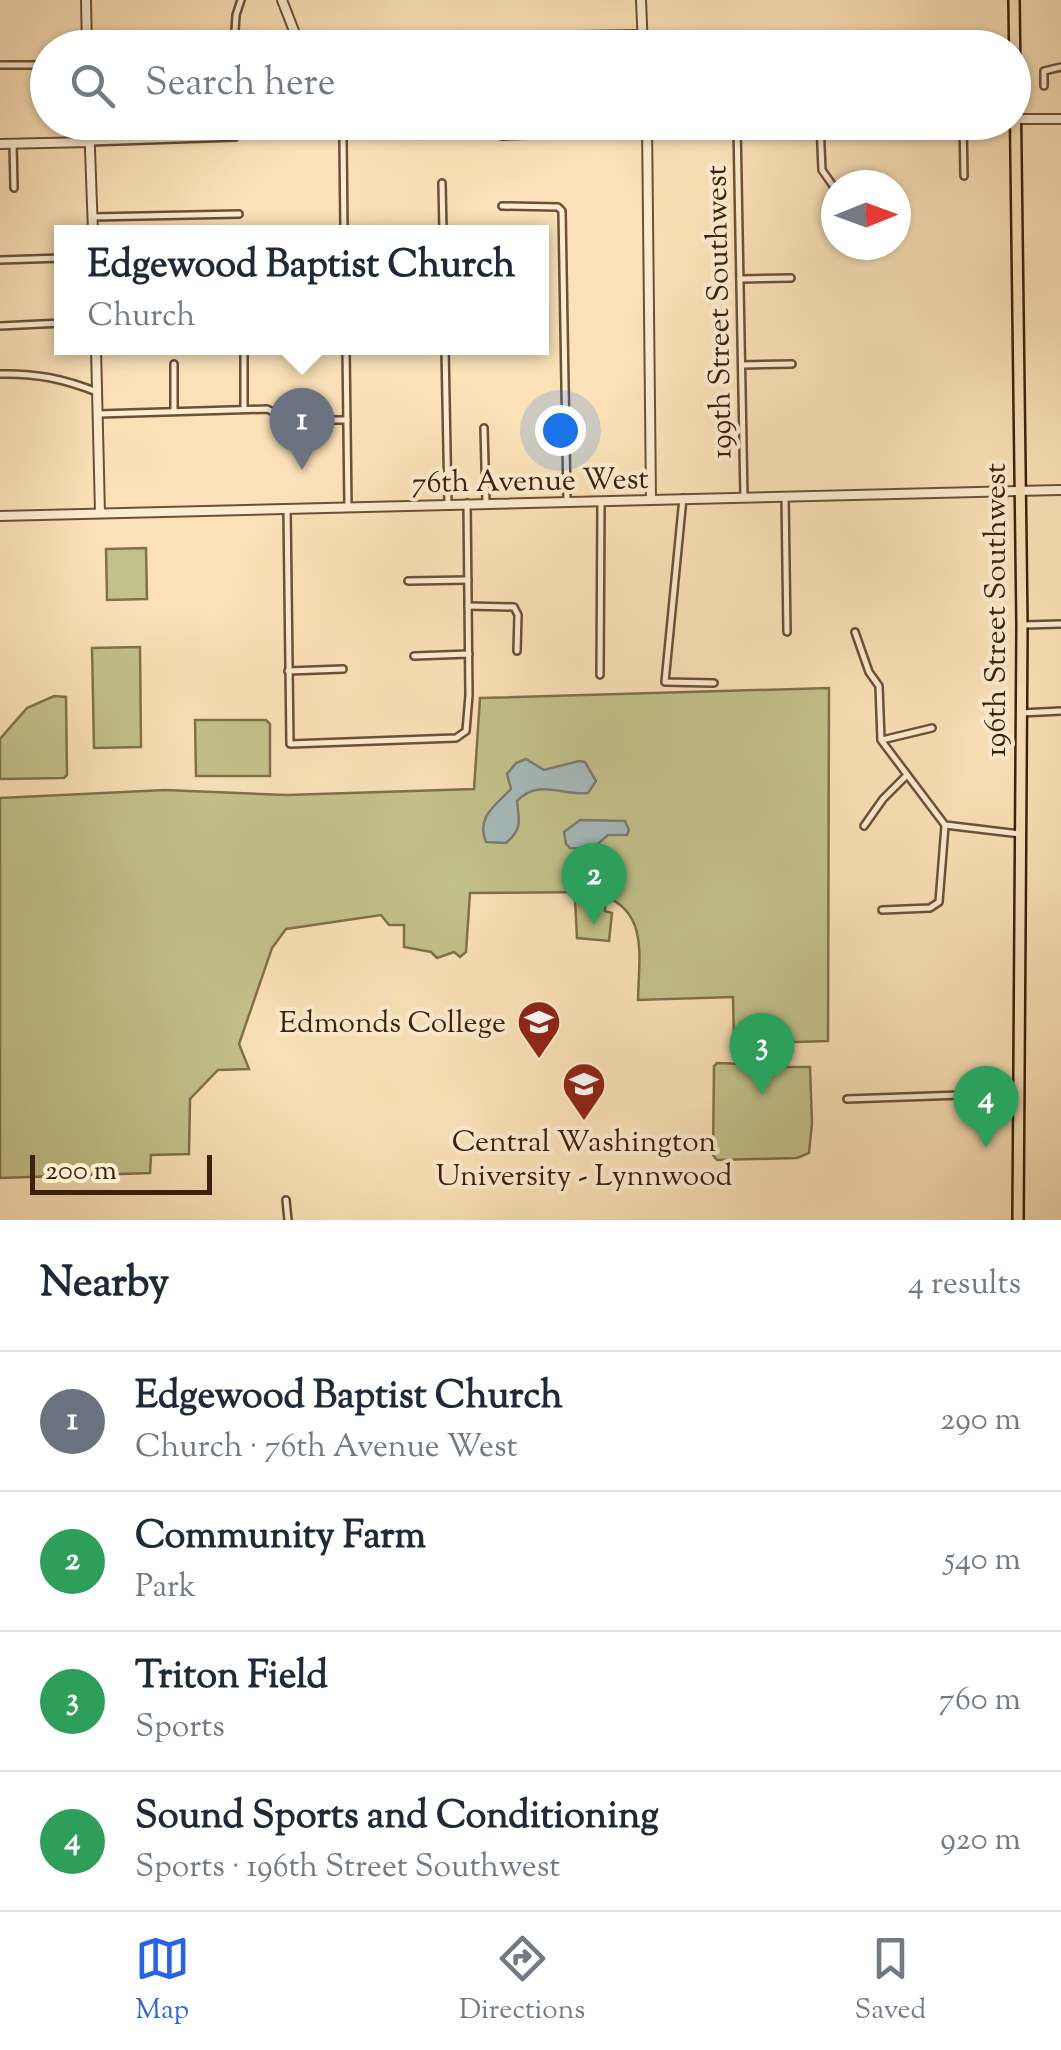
<!DOCTYPE html>
<meta charset="utf-8">
<style>
:root{--surface:#fff;--page:#f6f6f7;--text:#1f2937;--muted:#747a83;--line:#e0e1e3;--accent:#2563eb}
body{margin:0;font-family:"Sorts Mill Goudy",serif;background:var(--page);color:var(--text)}
.compass{position:absolute;left:821px;top:170px;width:90px;height:90px;border-radius:50%;background:var(--surface);box-shadow:0 2px 8px #0004;rotate:89deg}
.scale{position:absolute;left:30px;bottom:25px;width:182px;box-sizing:border-box;padding-left:10px;border:5px solid #3d200d;border-top:0;font-size:28px;line-height:35px;white-space:nowrap;color:#3d200d;-webkit-text-stroke:8px #fcecd0;paint-order:stroke}
.you{position:absolute;left:560px;top:430px;width:35px;height:35px;margin:-25px;border:8px solid #fff;border-radius:50%;background:#1a73e8;box-shadow:0 0 0 15px #1a73e833}
.badge{display:grid;place-items:center;width:65px;height:65px;border-radius:50%;background:var(--accent);color:#fff;font-size:32px;font-weight:700}
.pin{position:absolute;translate:-50% -82px;filter:drop-shadow(0 2px 5px #0008)}
.pin::after{content:'';position:absolute;top:52px;width:35px;height:30px;background:inherit;clip-path:polygon(0 0,100% 0,50% 100%)}
.popup{position:absolute;left:54px;top:225px;width:495px;height:130px;box-sizing:border-box;display:grid;place-content:center;border-radius:0px;background:var(--surface);filter:drop-shadow(0 2px 8px #0005);font-size:32px;white-space:nowrap;color:var(--muted)}
.popup b{font-size:38px;color:var(--text)}
.popup::after{content:'';position:absolute;left:50%;top:100%;margin-left:-20px;border:20px solid transparent;border-top-color:var(--surface)}
.list{margin:0;padding:0;list-style:none}
h2{display:flex;justify-content:space-between;align-items:center;height:130px;margin:0;padding:0 40px;font-size:42px}
h2 small{font-size:32px;font-weight:400;color:var(--muted)}
.list li{display:grid;grid-template-columns:65px 1fr auto;gap:30px;align-items:center;box-sizing:border-box;height:140px;padding:0 40px;border-top:2px solid var(--line)}
.list b{display:block;font-size:38px;white-space:nowrap}
.list p{margin:0;font-size:32px;white-space:nowrap;color:var(--muted)}
.list em{font-size:32px;font-style:normal;color:var(--muted)}
.icon{flex:none;width:55px;height:55px;fill:none;stroke:currentColor;stroke-width:2;stroke-linecap:round;stroke-linejoin:round}
.map{position:relative;flex:none;width:1061px;height:1220px;overflow:hidden}
.search{position:absolute;background:var(--surface);box-shadow:0 2px 8px #0004;left:30px;right:30px;top:30px;height:110px;display:flex;align-items:center;gap:25px;box-sizing:border-box;padding:0 35px;border-radius:55px;color:var(--muted);font-size:38px}
.sheet{height:690px;background:var(--surface)}
nav{display:flex;justify-content:space-around;align-items:center;box-sizing:border-box;height:140px;border-top:2px solid var(--line);background:var(--surface);font-size:28px;color:var(--muted)}
nav a{display:grid;justify-items:center;gap:5px}
nav .on{color:var(--accent)}
.map>svg:first-child{display:block}
</style>
<div class="map">
<svg width="1061" height="1220" viewBox="0 0 1061 1220">
<rect width="100%" height="100%" fill="#fae1b7"/>
<filter id="stains"><feTurbulence type="fractalNoise" baseFrequency=".002" numOctaves="4"/><feColorMatrix values="0 0 0 0 .2 0 0 0 0 .09 0 0 0 0 .02 0 0 0 .5 -.17"/></filter>
<radialGradient id="worn" r=".72"><stop offset=".6" stop-color="#630" stop-opacity="0"/><stop offset="1" stop-color="#630" stop-opacity=".3"/></radialGradient>
<g fill="#c3c18a" stroke="#80704c" stroke-width="2.5">
<polygon points="146,548 147,599 107,600 106,549"/>
<polygon points="140,647 141,747 94,748 92,648"/>
<path d="M829,688L828,1041L734,1044L733,997L638,1000C639,952 650,906 592,892L470,893L466,952L460,957L454,952L437,958L431,952L404,947V925H389L381,915L286,929L272,948L239,1044L249,1069L218,1070L190,1099L189,1154L151,1155L150,1173L0,1178V798L165,790L287,795L474,789L480,698Z"/>
<polygon points="54,696 66,697 67,775 64,778 0,779 0,739 27,708"/>
<polygon points="195,720 266,720 270,724 270,776 196,776"/>
<polygon points="575,899 605,902 605,911 612,913 609,941 577,938"/>
<polygon points="717,1063 742,1064 743,1067 810,1067 812,1123 809,1153 797,1158 717,1160 713,1155 714,1066"/>
</g>
<g fill="#a5babb" stroke="#7b7c75" stroke-width="2.5">
<path d="M526,759L544,770L579,761L585,762L596,781L588,793C563,796 538,778 517,801C519,821 523,828 506,843L486,842C475,817 497,804 511,789L507,774L516,763Z"/>
<polygon points="580,820 625,821 629,830 627,835 608,835 592,849 570,848 566,844 564,832"/>
</g>
<g fill="none" stroke-linecap="round" stroke-linejoin="round">
<g stroke="#6c5038" stroke-width="10">
<g id="minor">
<polyline points="234,48 236,15 241,0"/>
<polyline points="0,65 48,65"/>
<polyline points="1044,86 1044,71 1061,67"/>
<polyline points="350,122 351,129"/>
<polyline points="963,122 964,176"/>
<polyline points="820,123 822,170 836,190"/>
<polyline points="737,126 744,497"/>
<polyline points="343,138 344,232"/>
<polyline points="90,142 235,137"/>
<polyline points="13,143 14,188"/>
<polyline points="442,183 443,232"/>
<polyline points="502,206 558,207 562,211 567,501"/>
<polyline points="93,217 239,214"/>
<polyline points="0,260 62,258"/>
<polyline points="740,279 791,278"/>
<polyline points="0,326 62,323"/>
<polyline points="346,348 348,507"/>
<polyline points="445,348 448,503"/>
<polyline points="742,365 792,364"/>
<path d="M0,374C36,373 64,379 97,392"/>
<polyline points="244,409 244,348"/>
<polyline points="174,411 174,364"/>
<polyline points="98,414 267,409 291,420 347,420"/>
<polyline points="484,428 486,503"/>
<polyline points="785,496 787,632"/>
<polyline points="683,498 665,682 714,683"/>
<polyline points="287,509 290,744 456,738 466,731 469,695 467,503"/>
<polyline points="408,581 468,580"/>
<polyline points="468,606 514,607 518,615 517,651"/>
<polyline points="1024,625 1061,624"/>
<polyline points="855,632 869,672 879,686 881,740 945,825 1020,834"/>
<polyline points="414,656 469,654"/>
<polyline points="288,671 343,669"/>
<polyline points="600,675 601,501"/>
<polyline points="1021,713 1061,711"/>
<polyline points="882,740 932,728"/>
<polyline points="864,826 883,799 907,775"/>
<polyline points="882,910 930,908 939,902 945,826"/>
<polyline points="847,1099 1019,1093"/>
<polyline points="286,1200 288,1220"/>
</g>
</g>
<g stroke="#6c5038" stroke-width="12">
<g id="tertiary">
<polyline points="86,0 87,48"/>
<polyline points="282,0 296,36 307,40 642,35"/>
<polyline points="641,0 643,48"/>
<polyline points="1014,119 1061,119"/>
<polyline points="89,122 93,232"/>
<polyline points="647,122 651,499"/>
<polyline points="502,135 857,122"/>
<polyline points="0,144 90,142"/>
<polyline points="96,348 100,513"/>
<polyline points="0,516 1061,490"/>
</g>
</g>
<g stroke="#3d200d" stroke-width="14">
<polyline id="primary" points="1014,0 1022,625 1018,1220"/>
</g>
<use href="#minor" stroke="#fcecd0" stroke-width="5"/>
<use href="#tertiary" stroke="#fcecd0" stroke-width="8"/>
<use href="#primary" stroke="#fae1b7" stroke-width="9"/>
</g>
<defs>
<g id="university-pin" transform="scale(2.25)"><path d="M0 17L-7.5 6A9.5 9.5 0 1 1 7.5 6Z" fill="#8f2418" stroke="#fcecd0"/><path d="M0-5L7-2L0 1L-7-2ZM-4 1L0 2.5L4 1V4Q0 6-4 4Z" fill="#fff"/></g>
</defs>
<g fill-rule="evenodd">
<use href="#university-pin" x="539" y="1022"/>
<use href="#university-pin" x="584" y="1084"/>
</g>
<g text-anchor="middle" stroke-width="8" stroke-linejoin="round" paint-order="stroke">
<g font-size="30" fill="#3d200d" stroke="#fcecd0">
<text transform="translate(718 312) rotate(-91)" y="10">199th Street Southwest</text>
<text transform="translate(530 480) rotate(-1)" y="10">76th Avenue West</text>
<text transform="translate(995 610) rotate(-90)" y="10">196th Street Southwest</text>
</g>
<g font-size="30" fill="#3d200d" stroke="#fcecd0" text-anchor="end">
<text x="506" y="1032">Edmonds College</text>
<text x="584" y="1151" text-anchor="middle">Central Washington<tspan x="584" dy="34">University - Lynnwood</tspan></text>
</g>
</g>
<rect width="100%" height="100%" filter="url(#stains)"/>
<rect width="100%" height="100%" fill="url(#worn)"/>
</svg>
<svg class="compass" viewBox="-18 -18 36 36"><path d="M0-13l5 13h-10z" fill="#e53935"/><path d="M0 13l5-13h-10z" fill="#747a83"/></svg>
<div class="scale">200 m</div>
<div class="you"></div>
<div class="pin badge" style="left:302px;top:470px;background:#6b7280">1</div>
<div class="popup"><b>Edgewood Baptist Church</b>Church</div>
<div class="pin badge" style="left:594px;top:925px;background:#2e9e5b">2</div>
<div class="pin badge" style="left:762px;top:1095px;background:#2e9e5b">3</div>
<div class="pin badge" style="left:986px;top:1148px;background:#2e9e5b">4</div>
<div class="search"><svg class="icon" aria-label="search" viewBox="0 0 24 24"><circle cx="10" cy="10" r="6"/><path d="M15 15l6 6"/></svg>Search here</div>
</div>
<section class="sheet">
<h2>Nearby<small>4 results</small></h2>
<ul class="list">
<li><span class="badge" style="background:#6b7280">1</span><div><b>Edgewood Baptist Church</b><p>Church · 76th Avenue West</p></div><em>290 m</em></li>
<li><span class="badge" style="background:#2e9e5b">2</span><div><b>Community Farm</b><p>Park</p></div><em>540 m</em></li>
<li><span class="badge" style="background:#2e9e5b">3</span><div><b>Triton Field</b><p>Sports</p></div><em>760 m</em></li>
<li><span class="badge" style="background:#2e9e5b">4</span><div><b>Sound Sports and Conditioning</b><p>Sports · 196th Street Southwest</p></div><em>920 m</em></li>
</ul>
</section>
<nav>
<a class="on"><svg class="icon" aria-label="map" viewBox="0 0 24 24"><path d="M3 6l6-2 6 2 6-2v14l-6 2-6-2-6 2zM9 4v14M15 6v14"/></svg>Map</a>
<a><svg class="icon" aria-label="directions" viewBox="0 0 24 24"><path d="M12 3l9 9-9 9-9-9zM9 14v-3h6M13 9l2 2-2 2"/></svg>Directions</a>
<a><svg class="icon" aria-label="saved" viewBox="0 0 24 24"><path d="M7 4h10v16l-5-4-5 4z"/></svg>Saved</a>
</nav>
